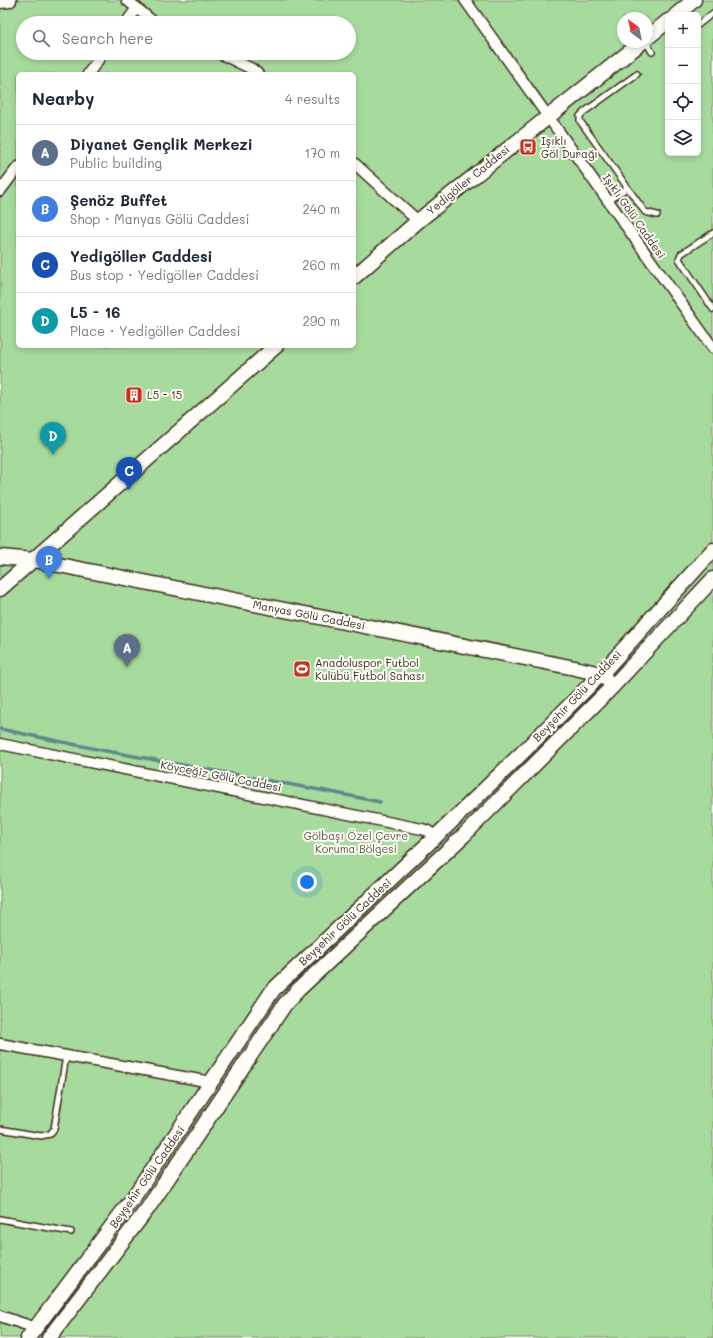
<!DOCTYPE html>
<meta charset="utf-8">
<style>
:root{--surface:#fff;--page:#f6f6f7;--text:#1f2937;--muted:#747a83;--line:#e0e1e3;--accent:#b45309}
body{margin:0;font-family:Mali,sans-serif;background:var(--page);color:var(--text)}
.controls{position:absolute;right:12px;top:12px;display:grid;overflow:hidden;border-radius:6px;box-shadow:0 2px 6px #0003}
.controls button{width:36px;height:36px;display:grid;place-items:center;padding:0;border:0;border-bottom:1px solid var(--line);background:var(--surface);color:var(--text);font:20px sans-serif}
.compass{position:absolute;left:617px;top:12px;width:36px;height:36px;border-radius:50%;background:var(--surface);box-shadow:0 2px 6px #0003;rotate:327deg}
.you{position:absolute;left:307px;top:882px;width:14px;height:14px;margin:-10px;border:3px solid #fff;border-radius:50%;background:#1a73e8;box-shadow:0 0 0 6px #1a73e833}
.badge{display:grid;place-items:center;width:26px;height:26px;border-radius:50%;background:var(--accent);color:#fff;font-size:13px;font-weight:700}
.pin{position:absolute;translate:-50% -33px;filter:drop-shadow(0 1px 2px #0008)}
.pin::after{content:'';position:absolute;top:21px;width:14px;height:12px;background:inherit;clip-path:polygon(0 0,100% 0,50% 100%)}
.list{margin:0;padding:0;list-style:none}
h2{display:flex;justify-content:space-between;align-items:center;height:52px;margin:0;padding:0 16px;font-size:17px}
h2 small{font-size:13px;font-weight:400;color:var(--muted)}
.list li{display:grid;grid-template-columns:26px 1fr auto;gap:12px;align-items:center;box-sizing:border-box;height:56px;padding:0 16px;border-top:1px solid var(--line)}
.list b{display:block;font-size:15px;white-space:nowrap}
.list p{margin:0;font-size:13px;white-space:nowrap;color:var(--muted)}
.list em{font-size:13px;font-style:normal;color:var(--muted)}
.icon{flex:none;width:22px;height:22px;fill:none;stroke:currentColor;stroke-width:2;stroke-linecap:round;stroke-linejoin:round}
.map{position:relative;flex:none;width:713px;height:1338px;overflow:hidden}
.search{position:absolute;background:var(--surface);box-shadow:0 2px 6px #0003;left:16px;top:16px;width:340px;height:44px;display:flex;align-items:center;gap:10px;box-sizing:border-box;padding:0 14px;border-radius:22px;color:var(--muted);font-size:15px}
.panel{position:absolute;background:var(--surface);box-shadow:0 2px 6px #0003;left:16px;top:72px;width:340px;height:276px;border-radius:6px}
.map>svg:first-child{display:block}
</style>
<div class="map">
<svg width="713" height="1338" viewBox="0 0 713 1338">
<rect width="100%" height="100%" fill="#fdfcf7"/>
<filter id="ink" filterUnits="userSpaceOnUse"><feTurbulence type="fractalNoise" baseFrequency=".025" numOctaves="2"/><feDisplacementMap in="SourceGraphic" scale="8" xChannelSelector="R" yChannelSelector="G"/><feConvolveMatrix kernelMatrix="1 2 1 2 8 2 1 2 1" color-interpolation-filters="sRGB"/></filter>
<g filter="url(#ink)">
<path fill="#a7db9d" stroke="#71825e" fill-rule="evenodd" d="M0,0H713V1338H0ZM668,15H698V153H668ZM623,18H647V42H623ZM23,23H349V53H23ZM18,74H354V346H18Z"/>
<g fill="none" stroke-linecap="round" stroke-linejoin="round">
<polyline stroke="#60888b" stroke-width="3.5" points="0,729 101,750 336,793 380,802"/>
<g stroke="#3b2a1e" stroke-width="8">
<g id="lane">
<polyline points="698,25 713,13"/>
<polyline points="646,42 652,52"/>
<polyline points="637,74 584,112 580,116 580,121 645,212 657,215"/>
<polyline points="608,201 627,188"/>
<polyline points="713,233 681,254 679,259 713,309"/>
<polyline points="0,1129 41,1136 50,1134 54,1129 66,1056"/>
<polyline points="0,1219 71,1232"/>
</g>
</g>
<g stroke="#3b2a1e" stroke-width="13">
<g id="street">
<polyline points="127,0 151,20 156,23"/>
<polyline points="465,0 713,348"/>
<polyline points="126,23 137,8"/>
<polyline points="219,53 252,69 258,74"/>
<polyline points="88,74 103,53"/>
<polyline points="354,163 418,221"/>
<polyline points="0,191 18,167"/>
<polyline points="0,744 422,829 428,831 436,837"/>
<polyline points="0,1044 211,1082"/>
<polyline points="0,1316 36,1328"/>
</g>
</g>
<g stroke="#3b2a1e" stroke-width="17">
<g id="secondary">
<polyline points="0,1 9,0"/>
<polyline points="676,15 694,0"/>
<polyline points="647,38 668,21"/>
<polyline points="354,277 418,221 642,42"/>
<polyline points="0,557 34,560 575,668 601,674 606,679"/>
<polyline points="0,589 276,346"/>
<polyline points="28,1338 133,1198 273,990 449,824 525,750 601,674 713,550"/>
<polyline points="49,1338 148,1208 285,1004 298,990 462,837 613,686 713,579"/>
</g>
</g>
<use href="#lane" stroke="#fdfcf7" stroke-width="5"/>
<use href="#street" stroke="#fdfcf7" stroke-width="10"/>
<use href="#secondary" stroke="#fdfcf7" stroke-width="14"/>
</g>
</g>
<defs>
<g id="bus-square" transform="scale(0.9)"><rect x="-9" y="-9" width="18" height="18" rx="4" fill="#c8321e" stroke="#fdfcf7"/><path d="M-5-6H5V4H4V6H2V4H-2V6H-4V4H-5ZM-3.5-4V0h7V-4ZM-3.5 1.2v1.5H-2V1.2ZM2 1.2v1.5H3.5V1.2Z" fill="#fff"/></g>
<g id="building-square" transform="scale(0.9)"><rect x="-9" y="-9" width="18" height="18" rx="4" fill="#c8321e" stroke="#fdfcf7"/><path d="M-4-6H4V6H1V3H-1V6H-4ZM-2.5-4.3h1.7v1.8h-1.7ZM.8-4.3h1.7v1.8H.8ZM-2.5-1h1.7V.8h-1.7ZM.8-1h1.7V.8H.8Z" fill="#fff"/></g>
<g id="stadium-square" transform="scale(0.9)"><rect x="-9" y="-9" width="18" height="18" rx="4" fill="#c8321e" stroke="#fdfcf7"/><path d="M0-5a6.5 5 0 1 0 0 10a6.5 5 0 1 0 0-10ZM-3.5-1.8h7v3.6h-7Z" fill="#fff"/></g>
</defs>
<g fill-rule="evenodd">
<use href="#bus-square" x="528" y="147"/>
<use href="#building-square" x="134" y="395"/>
<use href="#stadium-square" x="302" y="669"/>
</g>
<g text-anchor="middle" stroke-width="4" stroke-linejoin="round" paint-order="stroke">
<g font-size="11" fill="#3b2a1e" stroke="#fdfcf7" text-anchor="start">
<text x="541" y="145">Işıklı<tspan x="541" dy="13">Göl Durağı</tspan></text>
<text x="147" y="399">L5 - 15</text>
<text x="315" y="667">Anadoluspor Futbol<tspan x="315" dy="13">Kulübü Futbol Sahası</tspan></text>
</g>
<g font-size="11" fill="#3b2a1e" stroke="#fdfcf7">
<text transform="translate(468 180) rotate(-39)" y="4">Yedigöller Caddesi</text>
<text transform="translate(634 216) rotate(55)" y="4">Işıklı Gölü Caddesi</text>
<text transform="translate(309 615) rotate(11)" y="4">Manyas Gölü Caddesi</text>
<text transform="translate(577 696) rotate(-46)" y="4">Beyşehir Gölü Caddesi</text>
<text transform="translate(221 776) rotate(11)" y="4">Köyceğiz Gölü Caddesi</text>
<text transform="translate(345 922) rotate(-43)" y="4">Beyşehir Gölü Caddesi</text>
<text transform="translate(147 1177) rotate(-55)" y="4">Beyşehir Gölü Caddesi</text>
</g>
<g font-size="11" fill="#56563e" stroke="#fdfcf7">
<text x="356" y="840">Gölbaşı Özel Çevre<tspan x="356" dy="13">Koruma Bölgesi</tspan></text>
</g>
</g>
</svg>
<div class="controls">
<button>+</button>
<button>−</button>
<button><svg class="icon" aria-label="locate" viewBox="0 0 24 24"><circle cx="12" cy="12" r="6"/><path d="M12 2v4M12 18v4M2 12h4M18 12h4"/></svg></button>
<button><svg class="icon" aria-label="layers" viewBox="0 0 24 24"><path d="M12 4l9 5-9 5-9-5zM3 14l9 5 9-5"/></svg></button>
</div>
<svg class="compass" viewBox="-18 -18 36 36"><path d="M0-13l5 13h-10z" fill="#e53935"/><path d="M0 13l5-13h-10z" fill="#747a83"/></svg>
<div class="you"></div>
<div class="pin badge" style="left:127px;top:667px;background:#5c6f8a">A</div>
<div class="pin badge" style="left:49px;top:579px;background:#3f7fe0">B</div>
<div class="pin badge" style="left:129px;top:490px;background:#1a4fb4">C</div>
<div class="pin badge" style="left:53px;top:455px;background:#0f9aa8">D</div>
<div class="search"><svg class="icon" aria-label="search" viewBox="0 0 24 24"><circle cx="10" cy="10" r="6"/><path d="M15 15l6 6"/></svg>Search here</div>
<section class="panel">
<h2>Nearby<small>4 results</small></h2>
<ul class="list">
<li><span class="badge" style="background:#5c6f8a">A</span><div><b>Diyanet Gençlik Merkezi</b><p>Public building</p></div><em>170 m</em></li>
<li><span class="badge" style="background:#3f7fe0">B</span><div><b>Şenöz Buffet</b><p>Shop · Manyas Gölü Caddesi</p></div><em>240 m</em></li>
<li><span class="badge" style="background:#1a4fb4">C</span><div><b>Yedigöller Caddesi</b><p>Bus stop · Yedigöller Caddesi</p></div><em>260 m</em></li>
<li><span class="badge" style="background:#0f9aa8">D</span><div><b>L5 - 16</b><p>Place · Yedigöller Caddesi</p></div><em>290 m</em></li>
</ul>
</section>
</div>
